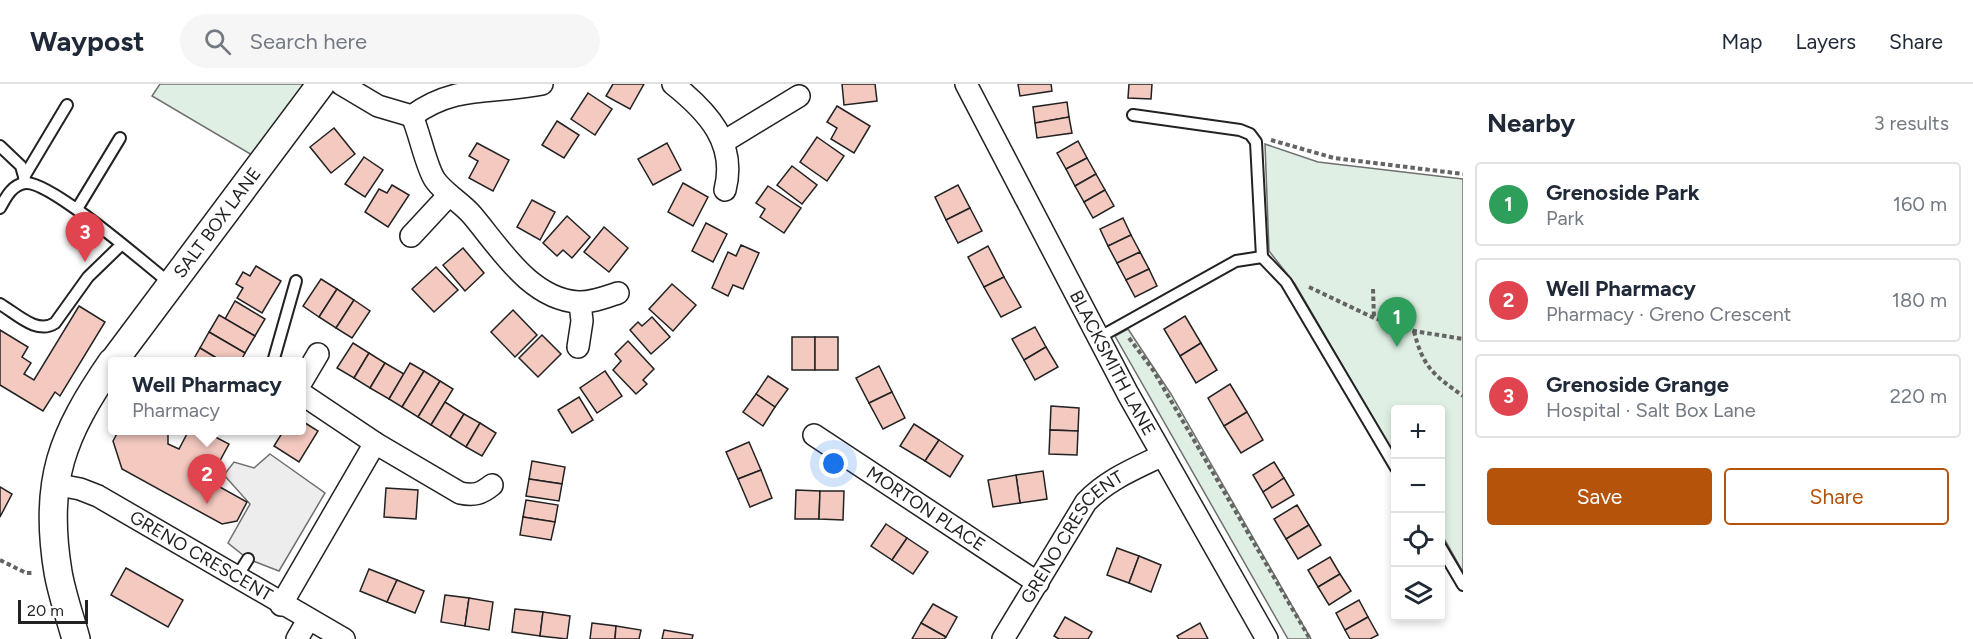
<!DOCTYPE html>
<meta charset="utf-8">
<style>
:root{--surface:#fff;--page:#f6f6f7;--text:#1f2937;--muted:#747a83;--line:#e0e1e3;--accent:#b45309}
body{margin:0;font-family:Figtree,sans-serif;background:var(--page);color:var(--text)}
.controls{position:absolute;right:18px;bottom:18px;display:grid;overflow:hidden;border-radius:6px;box-shadow:0 3px 9px #0003}
.controls button{width:54px;height:54px;display:grid;place-items:center;padding:0;border:0;border-bottom:2px solid var(--line);background:var(--surface);color:var(--text);font:30px sans-serif}
.scale{position:absolute;left:18px;bottom:15px;width:70px;box-sizing:border-box;padding-left:6px;border:3px solid #222;border-top:0;font-size:16px;line-height:21px;white-space:nowrap;color:#222;-webkit-text-stroke:4px #fff;paint-order:stroke}
.you{position:absolute;left:834px;top:380px;width:21px;height:21px;margin:-15px;border:4px solid #fff;border-radius:50%;background:#1a73e8;box-shadow:0 0 0 9px #1a73e833}
.badge{display:grid;place-items:center;width:39px;height:39px;border-radius:50%;background:var(--accent);color:#fff;font-size:20px;font-weight:700}
.pin{position:absolute;translate:-50% -50px;filter:drop-shadow(0 2px 3px #0008)}
.pin::after{content:'';position:absolute;top:32px;width:21px;height:18px;background:inherit;clip-path:polygon(0 0,100% 0,50% 100%)}
.popup{position:absolute;left:108px;top:273px;width:198px;height:78px;box-sizing:border-box;display:grid;place-content:center;border-radius:6px;background:var(--surface);filter:drop-shadow(0 2px 4px #0005);font-size:20px;white-space:nowrap;color:var(--muted)}
.popup b{font-size:22px;color:var(--text)}
.popup::after{content:'';position:absolute;left:50%;top:100%;margin-left:-12px;border:12px solid transparent;border-top-color:var(--surface)}
.list{margin:0;padding:0;list-style:none}
h2{display:flex;justify-content:space-between;align-items:center;height:78px;margin:0;padding:0 24px;font-size:26px}
h2 small{font-size:20px;font-weight:400;color:var(--muted)}
.list li{display:grid;grid-template-columns:39px 1fr auto;gap:18px;align-items:center;box-sizing:border-box;height:84px;margin:0 12px 12px;padding:0 12px;border:2px solid var(--line);border-radius:6px}
.list b{display:block;font-size:22px;white-space:nowrap}
.list p{margin:0;font-size:20px;white-space:nowrap;color:var(--muted)}
.list em{font-size:20px;font-style:normal;color:var(--muted)}
.actions{display:flex;gap:12px;padding:18px 24px}
.actions a{flex:1;padding:14px 0;border:2px solid var(--accent);border-radius:6px;text-align:center;font-size:21px;color:var(--accent)}
.actions .main{background:var(--accent);color:#fff}
.icon{flex:none;width:33px;height:33px;fill:none;stroke:currentColor;stroke-width:2;stroke-linecap:round;stroke-linejoin:round}
.map{position:relative;flex:none;width:1463px;height:555px;overflow:hidden}
header{display:flex;align-items:center;gap:36px;box-sizing:border-box;height:84px;padding:0 30px;background:var(--surface);border-bottom:2px solid var(--line)}
header strong{font-size:28px}
nav{display:flex;gap:33px;margin-inline-start:auto;font-size:21px}
.search{width:420px;height:54px;background:var(--page);display:flex;align-items:center;gap:15px;box-sizing:border-box;padding:0 21px;border-radius:33px;color:var(--muted);font-size:22px}
main{display:flex}
aside{flex:1;background:var(--surface)}
.map>svg:first-child{display:block}
</style>
<header>
<strong>Waypost</strong>
<div class="search"><svg class="icon" aria-label="search" viewBox="0 0 24 24"><circle cx="10" cy="10" r="6"/><path d="M15 15l6 6"/></svg>Search here</div>
<nav><a>Map</a><a>Layers</a><a>Share</a></nav>
</header>
<main>
<div class="map">
<svg width="1463" height="555" viewBox="0 0 1463 555">
<rect width="100%" height="100%" fill="#fff"/>
<g fill="#e0efe3" stroke="#6f6f6f" stroke-width="1.5">
<polygon points="160,0 309,0 252,71 152,12"/>
<polygon points="1265,60 1318,78 1463,95 1463,488 1441,449 1440,326 1396,326 1395,372 1295,200 1269,167"/>
<polygon points="1128,245 1171,310 1311,555 1288,555 1115,252"/>
</g>
<polygon fill="#ededed" stroke="#6f6f6f" stroke-width="1.5" points="270,370 325,409 279,487 248,475 228,459 250,420 224,391 234,378 254,384"/>
<g fill="#f3c9c0" stroke="#222" stroke-width="1.5">
<polygon points="613,0 644,0 630,25 606,12"/>
<polygon points="842,0 875,0 877,17 844,21"/>
<polygon points="1018,0 1051,0 1052,7 1020,12"/>
<polygon points="1129,0 1152,0 1151,15 1128,14"/>
<polygon points="588,9 612,25 595,51 571,35"/>
<polygon points="1067,18 1069,33 1035,39 1033,23"/>
<polygon points="837,22 870,42 854,69 831,55 837,44 827,38"/>
<polygon points="1069,33 1072,49 1037,54 1035,39"/>
<polygon points="557,37 579,51 564,74 542,61"/>
<polygon points="334,44 355,70 331,89 310,63"/>
<polygon points="817,53 844,72 827,97 800,78"/>
<polygon points="1078,57 1087,74 1066,85 1057,69"/>
<polygon points="477,59 509,76 493,107 469,94 478,77 469,72"/>
<polygon points="667,59 681,86 653,101 638,75"/>
<polygon points="364,73 383,86 365,113 345,100"/>
<polygon points="1087,74 1096,90 1075,102 1066,85"/>
<polygon points="792,82 817,101 802,120 777,101"/>
<polygon points="1096,90 1105,106 1084,118 1075,102"/>
<polygon points="683,99 708,113 693,142 668,128"/>
<polygon points="392,101 409,111 388,143 365,128 379,105 387,109"/>
<polygon points="958,101 970,124 946,136 935,113"/>
<polygon points="768,102 801,124 784,149 760,133 765,125 756,119"/>
<polygon points="1105,106 1114,122 1093,134 1084,118"/>
<polygon points="532,116 555,128 540,156 517,143"/>
<polygon points="970,124 982,147 958,159 946,136"/>
<polygon points="567,132 590,153 572,174 563,166 557,172 543,159"/>
<polygon points="1123,134 1131,151 1108,162 1100,145"/>
<polygon points="706,139 727,150 713,178 692,167"/>
<polygon points="604,143 628,164 609,188 584,168"/>
<polygon points="1131,151 1140,168 1117,179 1108,162"/>
<polygon points="741,161 759,169 743,205 733,201 728,212 712,204 728,168 736,172"/>
<polygon points="988,162 1004,193 984,203 968,173"/>
<polygon points="463,164 484,189 465,207 443,181"/>
<polygon points="1140,168 1149,185 1126,196 1117,179"/>
<polygon points="256,182 281,197 262,229 237,214 243,204 236,200 243,188 250,192"/>
<polygon points="436,183 458,206 434,228 412,205"/>
<polygon points="1149,185 1157,202 1135,213 1126,196"/>
<polygon points="1004,193 1021,223 1001,233 984,203"/>
<polygon points="321,195 337,205 319,233 303,222"/>
<polygon points="672,200 696,221 673,247 649,225"/>
<polygon points="337,205 354,216 336,244 319,233"/>
<polygon points="354,216 370,227 352,254 336,244"/>
<polygon points="235,217 265,235 255,252 225,235"/>
<polygon points="79,222 105,238 60,312 55,308 43,327 0,301 0,246 28,263 22,273 31,279 24,290 34,296"/>
<polygon points="513,226 537,251 515,273 491,248"/>
<polygon points="219,231 255,252 245,269 209,248"/>
<polygon points="1185,232 1201,259 1180,272 1164,245"/>
<polygon points="652,233 670,253 651,270 630,246 638,238 642,242"/>
<polygon points="1035,243 1046,263 1024,276 1012,255"/>
<polygon points="209,248 245,269 240,278 223,278 200,264"/>
<polygon points="542,251 561,270 538,293 519,274"/>
<rect x="792" y="253" width="23" height="33"/>
<rect x="815" y="253" width="23" height="33"/>
<polygon points="628,257 654,285 643,296 647,300 636,310 613,286 621,277 615,270"/>
<polygon points="353,259 369,269 354,294 337,284"/>
<polygon points="1201,259 1217,286 1196,299 1180,272"/>
<polygon points="1046,263 1058,283 1035,296 1024,276"/>
<polygon points="200,264 223,278 192,278"/>
<polygon points="369,269 385,279 370,304 354,294"/>
<polygon points="385,279 404,290 389,315 370,304"/>
<polygon points="410,279 424,287 402,323 389,315"/>
<polygon points="879,282 892,308 869,319 856,294"/>
<polygon points="424,287 440,297 418,333 402,323"/>
<polygon points="605,287 622,312 597,329 580,304"/>
<polygon points="768,292 788,305 775,323 756,310"/>
<polygon points="440,297 453,305 431,341 418,333"/>
<polygon points="1230,300 1247,328 1224,342 1208,314"/>
<polygon points="892,308 905,334 883,345 869,319"/>
<polygon points="756,310 775,323 763,342 743,328"/>
<polygon points="579,313 593,336 572,349 558,326"/>
<polygon points="445,318 464,330 450,353 431,341"/>
<polygon points="1051,322 1079,324 1078,347 1050,346"/>
<polygon points="1247,328 1263,356 1241,369 1224,342"/>
<polygon points="464,330 480,339 466,363 450,353"/>
<polygon points="302,337 318,347 299,378 274,362 284,346 302,346"/>
<polygon points="480,339 496,349 482,372 466,363"/>
<polygon points="914,340 939,356 925,377 900,362"/>
<polygon points="119,346 168,346 168,360 179,365 189,346 202,346 229,360 209,397 247,418 237,437 222,440 122,385 113,357"/>
<polygon points="1050,346 1078,347 1077,371 1049,370"/>
<polygon points="939,356 963,372 950,393 925,377"/>
<polygon points="749,358 761,386 738,395 726,368"/>
<polygon points="532,377 565,383 562,400 529,395"/>
<polygon points="1274,378 1284,394 1263,408 1253,391"/>
<polygon points="761,386 772,414 750,423 738,395"/>
<polygon points="1043,387 1047,415 1020,419 1016,391"/>
<polygon points="1016,391 1020,419 993,423 988,396"/>
<polygon points="1284,394 1294,411 1272,424 1263,408"/>
<polygon points="529,395 562,400 559,417 526,412"/>
<polygon points="0,403 12,410 0,433"/>
<polygon points="386,404 418,406 416,435 384,433"/>
<polygon points="796,406 820,407 819,435 795,435"/>
<polygon points="820,407 844,407 843,436 819,435"/>
<polygon points="526,416 558,421 555,438 523,433"/>
<polygon points="1297,421 1309,441 1286,455 1274,435"/>
<polygon points="523,433 555,438 551,456 520,451"/>
<polygon points="886,440 907,454 892,476 871,462"/>
<polygon points="1309,441 1321,461 1298,475 1286,455"/>
<polygon points="907,454 928,468 913,490 892,476"/>
<polygon points="1117,464 1139,472 1129,499 1107,491"/>
<polygon points="1139,472 1161,481 1151,508 1129,499"/>
<polygon points="1330,473 1340,490 1318,503 1308,486"/>
<polygon points="126,484 183,516 168,543 111,511"/>
<polygon points="369,485 397,496 387,518 360,507"/>
<polygon points="1340,490 1351,507 1329,521 1318,503"/>
<polygon points="397,496 424,507 415,529 387,518"/>
<polygon points="445,511 469,514 465,542 441,538"/>
<polygon points="469,514 493,518 489,546 465,542"/>
<polygon points="1359,516 1368,533 1345,546 1336,529"/>
<polygon points="933,520 957,533 946,553 921,539"/>
<polygon points="515,525 543,528 540,552 512,548"/>
<polygon points="543,528 570,532 567,555 540,552"/>
<polygon points="1065,533 1092,548 1088,555 1059,555 1054,552"/>
<polygon points="1368,533 1378,551 1370,555 1350,555 1345,546"/>
<polygon points="592,539 616,542 615,555 590,555"/>
<polygon points="921,539 946,553 944,555 912,555"/>
<polygon points="1200,539 1208,555 1179,555 1177,552"/>
<polygon points="616,542 641,546 639,555 615,555"/>
<polygon points="664,546 693,551 692,555 662,555"/>
</g>
<g fill="none" stroke-linecap="round" stroke-linejoin="round">
<g stroke="#222" stroke-width="14">
<g id="service">
<polyline points="1133,31 1240,46 1250,50 1256,58 1262,173"/>
<polyline points="0,62 21,82 25,96"/>
<polyline points="24,93 67,21"/>
<path d="M0,124C6,113 12,101 25,99C50,96 148,182 172,201"/>
<polyline points="77,125 120,54"/>
<path d="M0,220C17,230 37,251 55,239L88,193L121,161"/>
<polyline points="1098,254 1236,177 1262,173 1286,198 1396,384"/>
<polyline points="273,278 296,197"/>
<polyline points="1440,462 1463,501"/>
<polyline points="236,494 248,475"/>
</g>
</g>
<g stroke="#222" stroke-width="24">
<g id="minor">
<path d="M341,0L378,22L412,32C455,0 493,10 542,0"/>
<path d="M673,0C708,28 737,59 725,106"/>
<path id="s1" d="M966,0L1128,310L1267,555"/>
<path d="M412,32C420,50 426,83 435,96C445,110 461,118 472,131C500,164 530,215 578,218C591,219 606,213 618,209"/>
<polyline points="725,57 799,12"/>
<polyline points="411,152 449,111"/>
<polyline points="578,263 582,237 580,219"/>
<polyline points="302,297 318,270"/>
<path d="M302,310L375,359L460,409C474,412 481,410 492,401"/>
<path id="s2" d="M814,351L1038,499"/>
<path id="s3" d="M54,400L80,405L98,412L344,555"/>
<polyline points="281,521 375,359"/>
<polyline points="297,555 308,536"/>
<path id="s4" d="M1003,555L1086,418C1107,396 1134,385 1161,372"/>
</g>
</g>
<g stroke="#222" stroke-width="30">
<g id="tertiary">
<path id="s5" d="M113,278L321,0"/>
<path d="M76,555C70,533 62,511 58,488C43,397 62,351 112,278"/>
</g>
</g>
<g stroke="#646464" stroke-width="4" stroke-dasharray="4.5 3" stroke-linecap="butt">
<polyline points="1271,56 1334,74 1463,90"/>
<polyline points="1309,203 1374,234 1414,247 1463,255"/>
<polyline points="1373,205 1374,234"/>
<path d="M1414,247C1423,284 1434,291 1463,312"/>
<polyline points="1129,254 1153,286 1310,555"/>
<polyline points="0,476 26,489 34,489"/>
</g>
<use href="#service" stroke="#fff" stroke-width="10"/>
<use href="#minor" stroke="#fff" stroke-width="21"/>
<use href="#tertiary" stroke="#fff" stroke-width="27"/>
</g>
<g text-anchor="middle" stroke-width="4.5" stroke-linejoin="round" paint-order="stroke">
<g font-size="18" fill="#222" stroke="#fff">
<text dy="6" stroke="none"><textPath href="#s5" startOffset="174">SALT BOX LANE</textPath></text>
<text dy="6" stroke="none"><textPath href="#s1" startOffset="315">BLACKSMITH LANE</textPath></text>
<text dy="6" stroke="none"><textPath href="#s2" startOffset="134">MORTON PLACE</textPath></text>
<text dy="6" stroke="none"><textPath href="#s4" startOffset="124">GRENO CRESCENT</textPath></text>
<text dy="6" stroke="none"><textPath href="#s3" startOffset="165">GRENO CRESCENT</textPath></text>
</g>
</g>
</svg>
<div class="controls">
<button>+</button>
<button>−</button>
<button><svg class="icon" aria-label="locate" viewBox="0 0 24 24"><circle cx="12" cy="12" r="6"/><path d="M12 2v4M12 18v4M2 12h4M18 12h4"/></svg></button>
<button><svg class="icon" aria-label="layers" viewBox="0 0 24 24"><path d="M12 4l9 5-9 5-9-5zM3 14l9 5 9-5"/></svg></button>
</div>
<div class="scale">20 m</div>
<div class="you"></div>
<div class="pin badge" style="left:1397px;top:263px;background:#2e9e5b">1</div>
<div class="pin badge" style="left:207px;top:420px;background:#e0444e">2</div>
<div class="popup"><b>Well Pharmacy</b>Pharmacy</div>
<div class="pin badge" style="left:85px;top:178px;background:#e0444e">3</div>
</div>
<aside>
<h2>Nearby<small>3 results</small></h2>
<ul class="list">
<li><span class="badge" style="background:#2e9e5b">1</span><div><b>Grenoside Park</b><p>Park</p></div><em>160 m</em></li>
<li><span class="badge" style="background:#e0444e">2</span><div><b>Well Pharmacy</b><p>Pharmacy · Greno Crescent</p></div><em>180 m</em></li>
<li><span class="badge" style="background:#e0444e">3</span><div><b>Grenoside Grange</b><p>Hospital · Salt Box Lane</p></div><em>220 m</em></li>
</ul>
<div class="actions"><a class="main">Save</a><a>Share</a></div>
</aside>
</main>
